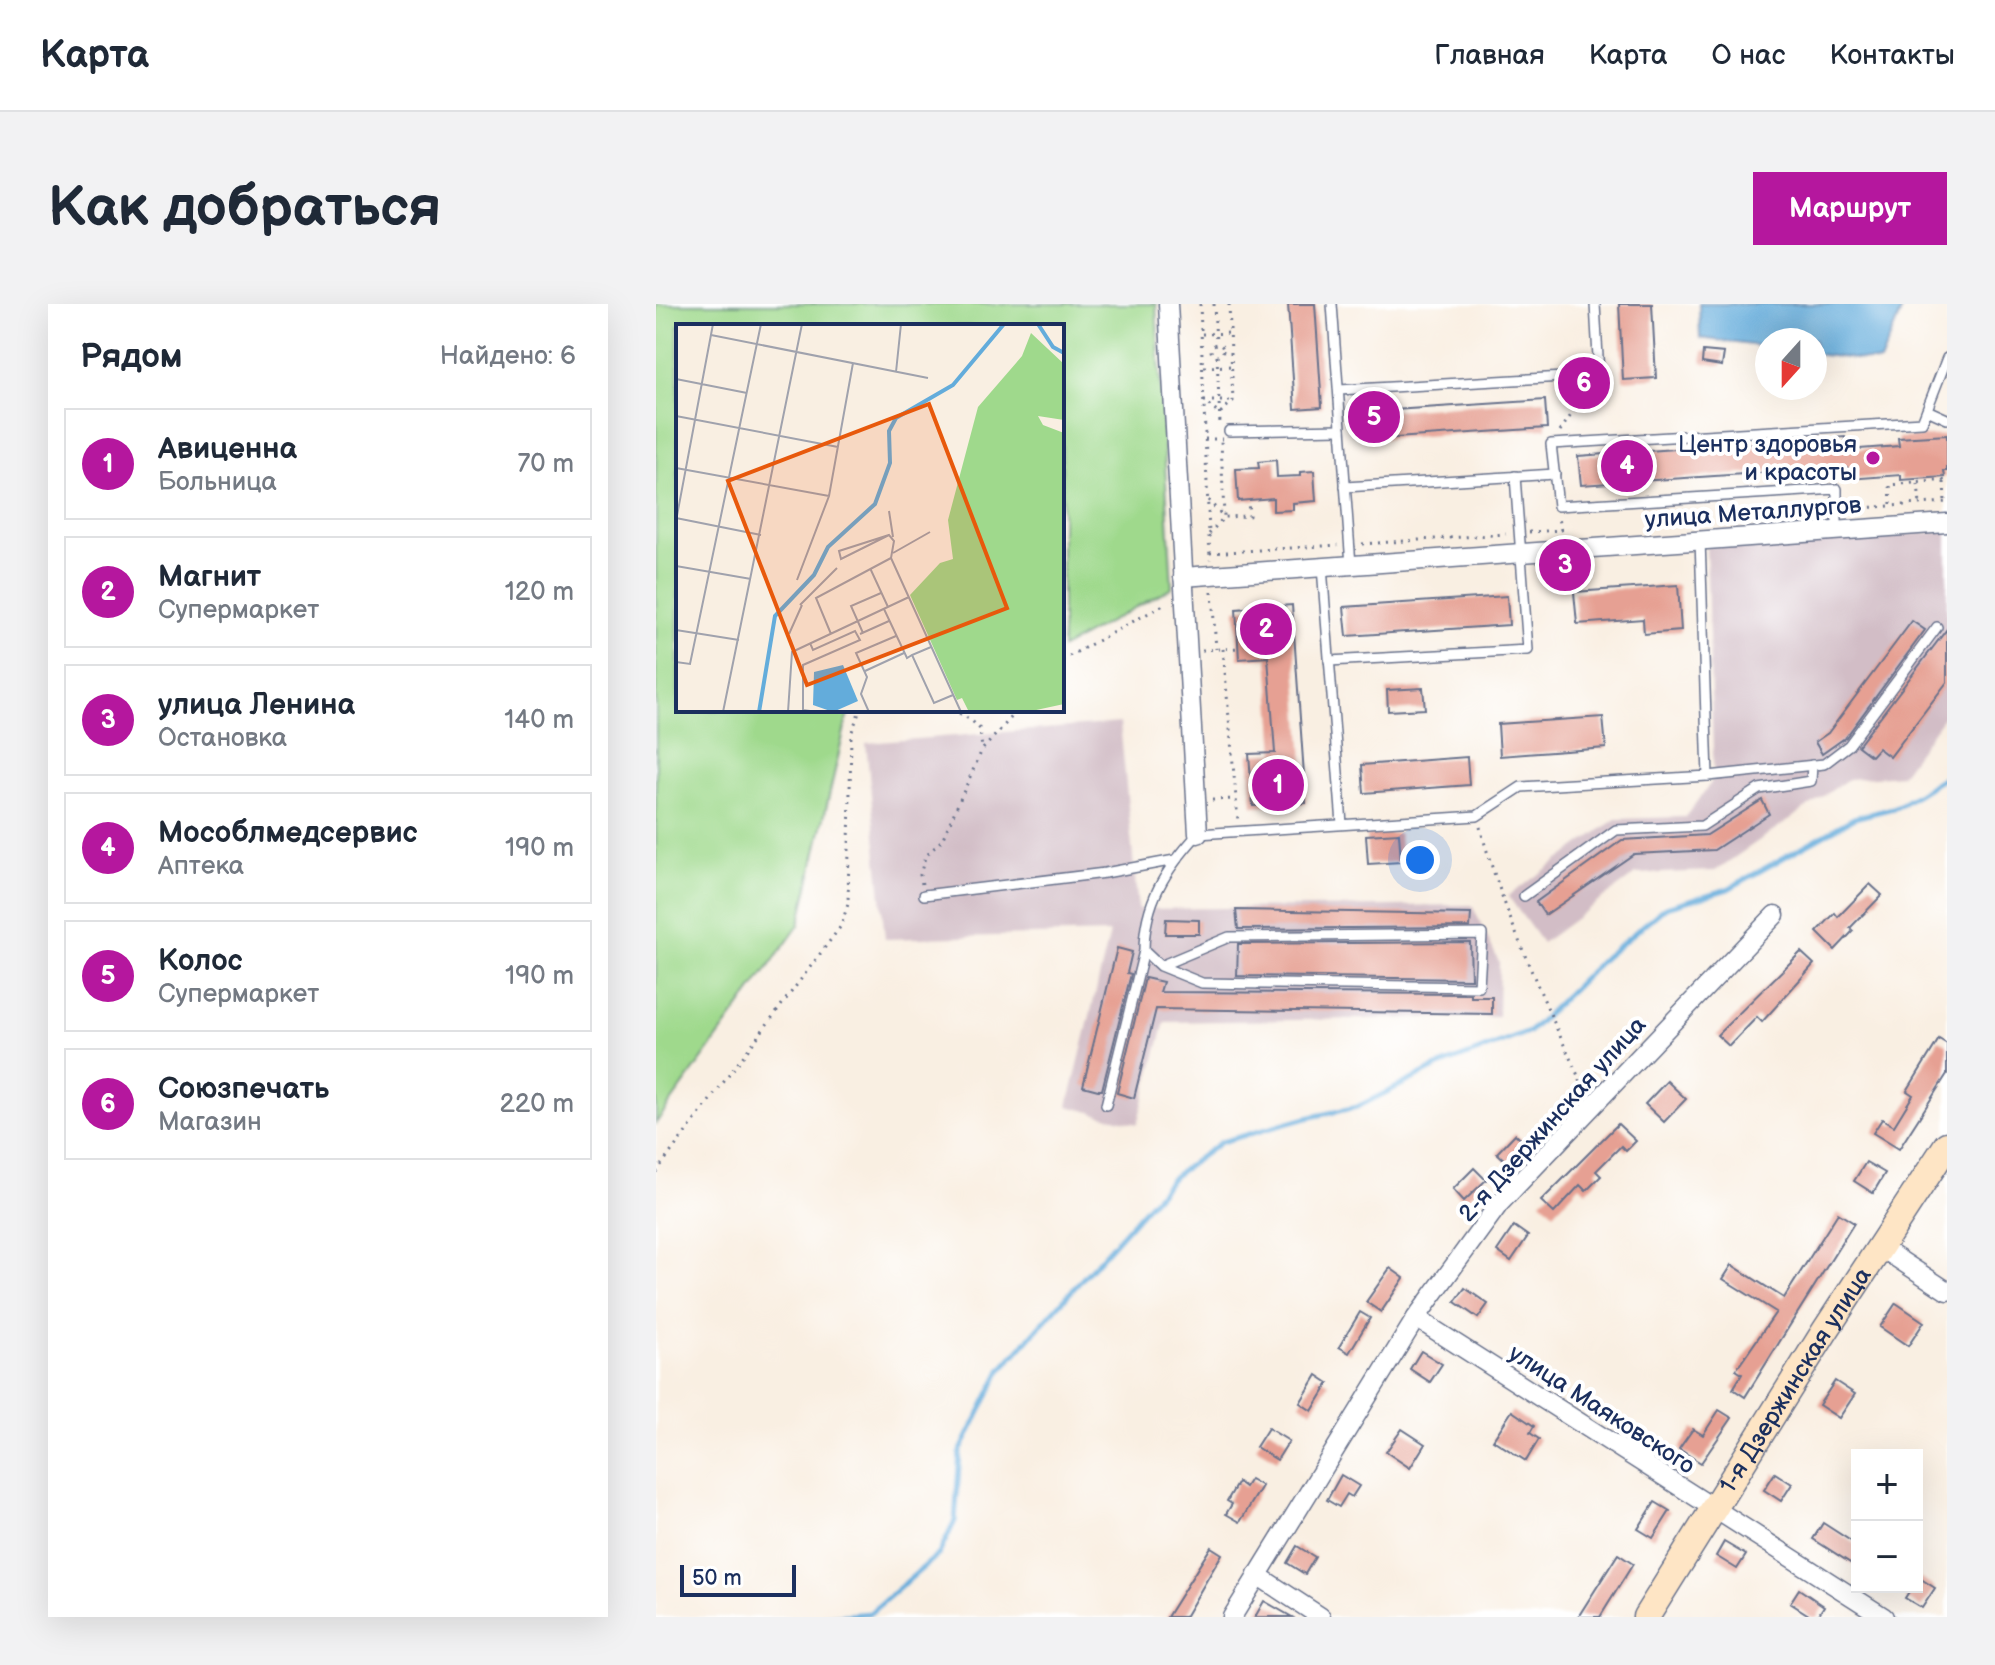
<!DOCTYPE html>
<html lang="ru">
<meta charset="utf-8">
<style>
:root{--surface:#fff;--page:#f2f2f3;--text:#1f2937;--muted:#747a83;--line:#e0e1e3;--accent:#b5179e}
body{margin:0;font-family:"Balsamiq Sans",sans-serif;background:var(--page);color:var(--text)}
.controls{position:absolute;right:24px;bottom:24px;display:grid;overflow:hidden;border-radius:0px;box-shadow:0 8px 32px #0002}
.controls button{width:72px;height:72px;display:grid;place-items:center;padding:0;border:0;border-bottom:2px solid var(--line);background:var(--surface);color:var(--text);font:40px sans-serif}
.compass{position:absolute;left:1099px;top:24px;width:72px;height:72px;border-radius:50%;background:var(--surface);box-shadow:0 8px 32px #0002;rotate:201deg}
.scale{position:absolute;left:24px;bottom:20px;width:116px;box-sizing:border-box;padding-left:8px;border:4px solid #1b2f5e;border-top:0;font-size:22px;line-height:28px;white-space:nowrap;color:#1b2f5e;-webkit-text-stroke:6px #fff;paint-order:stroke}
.you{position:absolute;left:764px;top:556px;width:28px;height:28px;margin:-20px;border:6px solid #fff;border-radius:50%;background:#1a73e8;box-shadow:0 0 0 12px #1a73e833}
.badge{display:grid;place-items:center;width:52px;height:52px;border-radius:50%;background:var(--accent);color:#fff;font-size:26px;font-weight:700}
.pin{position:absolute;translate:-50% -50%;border:4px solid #fff;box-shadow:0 2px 8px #0006}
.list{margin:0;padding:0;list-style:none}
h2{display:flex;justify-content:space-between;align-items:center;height:104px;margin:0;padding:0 32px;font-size:34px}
h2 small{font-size:26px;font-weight:400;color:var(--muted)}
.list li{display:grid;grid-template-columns:52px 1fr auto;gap:24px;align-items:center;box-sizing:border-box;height:112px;margin:0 16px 16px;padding:0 16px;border:2px solid var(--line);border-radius:0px}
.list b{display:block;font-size:30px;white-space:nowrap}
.list p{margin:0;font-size:26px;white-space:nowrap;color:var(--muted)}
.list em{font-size:26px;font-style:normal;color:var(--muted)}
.map{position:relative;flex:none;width:1291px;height:1313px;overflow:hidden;border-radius:0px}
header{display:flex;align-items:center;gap:48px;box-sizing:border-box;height:112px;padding:0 40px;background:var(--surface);border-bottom:2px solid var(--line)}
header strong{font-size:38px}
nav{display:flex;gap:44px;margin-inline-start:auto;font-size:28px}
.intro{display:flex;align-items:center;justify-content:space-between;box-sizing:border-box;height:192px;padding:0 48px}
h1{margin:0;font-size:56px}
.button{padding:20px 36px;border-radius:0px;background:var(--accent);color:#fff;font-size:28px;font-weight:700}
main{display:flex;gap:48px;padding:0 48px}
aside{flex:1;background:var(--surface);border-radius:0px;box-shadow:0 8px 32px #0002}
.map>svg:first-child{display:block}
</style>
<header>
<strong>Карта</strong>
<nav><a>Главная</a><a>Карта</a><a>О нас</a><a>Контакты</a></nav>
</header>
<div class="intro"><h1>Как добраться</h1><a class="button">Маршрут</a></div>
<main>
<aside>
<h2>Рядом<small>Найдено: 6</small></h2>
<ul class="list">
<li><span class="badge">1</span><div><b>Авиценна</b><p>Больница</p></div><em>70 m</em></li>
<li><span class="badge">2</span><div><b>Магнит</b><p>Супермаркет</p></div><em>120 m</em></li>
<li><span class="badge">3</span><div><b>улица Ленина</b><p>Остановка</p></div><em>140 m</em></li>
<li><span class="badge">4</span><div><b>Мособлмедсервис</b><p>Аптека</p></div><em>190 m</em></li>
<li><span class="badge">5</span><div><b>Колос</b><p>Супермаркет</p></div><em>190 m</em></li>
<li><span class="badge">6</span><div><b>Союзпечать</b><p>Магазин</p></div><em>220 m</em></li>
</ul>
</aside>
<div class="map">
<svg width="1291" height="1313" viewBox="0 0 1291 1313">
<rect width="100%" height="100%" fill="#fff"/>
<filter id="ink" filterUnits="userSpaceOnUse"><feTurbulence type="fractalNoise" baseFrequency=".0125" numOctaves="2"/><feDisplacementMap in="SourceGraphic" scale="16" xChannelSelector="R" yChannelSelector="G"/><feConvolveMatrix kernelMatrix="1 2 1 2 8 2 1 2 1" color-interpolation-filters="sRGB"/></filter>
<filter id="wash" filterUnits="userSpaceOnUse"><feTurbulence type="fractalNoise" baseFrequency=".006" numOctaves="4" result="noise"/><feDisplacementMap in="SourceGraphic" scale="32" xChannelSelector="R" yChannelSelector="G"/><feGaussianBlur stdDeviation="1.8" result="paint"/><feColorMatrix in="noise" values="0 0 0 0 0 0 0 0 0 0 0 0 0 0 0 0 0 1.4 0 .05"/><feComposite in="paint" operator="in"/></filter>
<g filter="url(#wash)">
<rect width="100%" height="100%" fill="#f9efe2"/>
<g fill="#d2bdc6">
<polygon points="1291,228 1291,408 1245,471 1192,475 1059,567 980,570 886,639 852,592 960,515 1029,513 1058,475 1050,243"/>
<polygon points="464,419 482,605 816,601 843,658 842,713 509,718 481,820 412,802 454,629 229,635 210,439"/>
</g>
<polygon fill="#9fd98c" stroke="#5d8475" stroke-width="2" points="0,0 500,0 516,283 406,344 406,22 22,22 22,406 193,406 143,621 0,819"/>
<polygon fill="#63acdb" stroke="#3f6e9c" stroke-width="2" points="1043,0 1248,0 1224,58 1159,50 1159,36 1111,36 1111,43 1044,34"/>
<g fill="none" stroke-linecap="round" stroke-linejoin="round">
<polyline stroke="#63acdb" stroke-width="5" points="170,1313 214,1309 283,1250 299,1217 304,1148 345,1066 518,872 565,838 650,814 701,803 781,763 873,728 949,653 1010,603 1072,585 1198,514 1241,503 1291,472"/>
</g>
<g id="blocks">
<g fill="#e6a093">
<polygon points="632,0 659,0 666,103 639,105"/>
<polygon points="963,0 996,0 1000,74 967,76"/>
<polygon points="1047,47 1068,49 1066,62 1046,59"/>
<polygon points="889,96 891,124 709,136 707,108"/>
<polygon points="1291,131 1291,167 1288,167 1289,173 1245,176 1245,171 1192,175 1191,163 925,181 922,152 1189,133 1190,146 1243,142 1242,134"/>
<polygon points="620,156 621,173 644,172 644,168 658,167 660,197 637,199 637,206 617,207 617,194 582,197 580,165 603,164 602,158"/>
<polygon points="1022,281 1025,327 988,330 987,315 921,320 918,288"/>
<polygon points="851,292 853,321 691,332 688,303"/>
<polygon points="636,301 650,499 597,502 593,450 619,449 612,353 583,355 580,305"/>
<polygon points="1256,317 1269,326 1190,433 1166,450 1159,438 1172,429"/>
<polygon points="1291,325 1291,378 1234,453 1222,444 1215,452 1202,442"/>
<polygon points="767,384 769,405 732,407 731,386"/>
<polygon points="947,413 950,444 844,452 842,420"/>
<polygon points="811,453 813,481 708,489 706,461"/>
<polygon points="1106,496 1113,510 1058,546 978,550 889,611 880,598 966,536 1051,531"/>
<polygon points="743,529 745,558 712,560 710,531"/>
<polygon points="1214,580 1226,591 1194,624 1197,627 1179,646 1161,628 1179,609 1182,613"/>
<polygon points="580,606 815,610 814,623 582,625"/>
<polygon points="510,615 543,616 543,630 509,630"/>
<polygon points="814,638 815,675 581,672 582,640"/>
<polygon points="461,644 476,648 471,669 475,670 446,786 442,786 427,782"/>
<polygon points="1145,648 1158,660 1106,718 1101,713 1073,742 1061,731"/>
<polygon points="489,674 507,678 504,688 815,690 815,693 836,693 836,710 500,705 478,794 461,789"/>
<polygon points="1283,735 1291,740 1291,770 1243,845 1217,829 1226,815 1238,822 1257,791 1251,787"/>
<polygon points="1011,777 1030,795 1008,818 989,800"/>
<polygon points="962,820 980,837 970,847 965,842 940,867 945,872 930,887 924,881 898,909 885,897"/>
<polygon points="859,830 870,840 852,859 841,849"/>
<polygon points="1210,858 1229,869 1217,889 1198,877"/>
<polygon points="818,864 830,876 808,897 797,885"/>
<polygon points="1182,909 1198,919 1089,1093 1077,1085 1086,1070 1080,1066 1120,1008 1067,975 1076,961 1128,994"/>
<polygon points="858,922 872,932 855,957 841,947"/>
<polygon points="734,964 748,974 725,1008 710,998"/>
<polygon points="809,984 832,1000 822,1014 799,998"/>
<polygon points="1240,999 1268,1018 1252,1042 1224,1023"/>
<polygon points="704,1008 714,1014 693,1049 683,1043"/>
<polygon points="765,1047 786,1060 774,1078 754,1065"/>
<polygon points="661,1071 673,1079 656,1107 644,1099"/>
<polygon points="1179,1077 1199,1090 1183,1114 1163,1101"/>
<polygon points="1063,1106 1076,1114 1045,1159 1023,1145 1037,1125 1047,1131"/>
<polygon points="856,1107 878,1122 874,1129 883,1135 870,1157 837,1136"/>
<polygon points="612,1124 633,1137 621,1156 600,1143"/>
<polygon points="746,1125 769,1140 754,1164 730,1148"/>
<polygon points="1119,1169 1136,1180 1125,1197 1108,1186"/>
<polygon points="685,1171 703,1182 696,1193 691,1190 683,1203 671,1196"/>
<polygon points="594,1175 606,1182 584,1218 570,1210 576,1200 571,1197 582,1178 589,1183"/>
<polygon points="999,1198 1014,1207 997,1234 982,1225"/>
<polygon points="1167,1219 1201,1241 1201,1252 1196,1260 1157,1235"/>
<polygon points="1068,1238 1090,1251 1081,1265 1060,1252"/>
<polygon points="641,1242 659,1253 649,1270 631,1259"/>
<polygon points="555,1243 566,1250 529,1313 511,1313"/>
<polygon points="962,1250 977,1260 944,1313 922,1313"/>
<polygon points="1262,1273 1279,1284 1266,1304 1249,1294 1256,1283 1261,1283"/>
<polygon points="1143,1285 1168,1302 1161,1313 1156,1313 1134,1299"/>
<polygon points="608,1297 636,1313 599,1313"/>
</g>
</g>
</g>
<g filter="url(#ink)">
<use href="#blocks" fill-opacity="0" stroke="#69728c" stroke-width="2"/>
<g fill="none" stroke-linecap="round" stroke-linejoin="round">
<g stroke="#69728c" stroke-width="12">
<g id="lane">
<polyline points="676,0 695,261"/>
<polyline points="683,86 943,71 939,0"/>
<polyline points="1271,106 1291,115"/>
<polyline points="573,127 685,125"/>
<polyline points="689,183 899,170"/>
<polyline points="1181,226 1181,185 902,202 895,140 1266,118 1291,54"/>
<polyline points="666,263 686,520"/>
<polyline points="673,357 872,346 859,172"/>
<polyline points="1052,472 1168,460 1193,441 1281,323"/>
<polyline points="268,591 449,569 519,556"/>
<polyline points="868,592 960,526 1046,522 1103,485 1155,477 1156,461"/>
<path d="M504,662L573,633L826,630L823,683L546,679L504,662L488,647C488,598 510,565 542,530L821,512L865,483L1052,472L1044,236"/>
<polyline points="450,801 488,647"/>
</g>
</g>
<g stroke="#69728c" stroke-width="21">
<g id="street">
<polyline points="512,0 542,530"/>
<polyline points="527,273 1291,219"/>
<polyline points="1224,943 1291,987"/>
<polyline points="760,1014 1228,1313"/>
<polyline points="601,1271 665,1313"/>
<polyline points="576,1313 760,1014 843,900 1119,611"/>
</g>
</g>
<g stroke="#69728c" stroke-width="29">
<g id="secondary">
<path id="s1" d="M990,1313L1169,1027L1291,841"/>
</g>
</g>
<g stroke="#69728c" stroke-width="3" stroke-dasharray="2 6" stroke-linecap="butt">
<polyline points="544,0 554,256"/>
<polyline points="558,0 560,40"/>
<polyline points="573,0 577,97 563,110 548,97 577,97"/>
<polyline points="546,30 575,29"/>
<circle cx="561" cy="46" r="6"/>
<polyline points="561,52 564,120"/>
<polyline points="548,63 576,62"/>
<polyline points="717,96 718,108"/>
<polyline points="904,127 934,84"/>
<polyline points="549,135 566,135"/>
<polyline points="1288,178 1289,198"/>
<polyline points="1262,180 1264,201"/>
<polyline points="552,196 568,213 593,212 592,196"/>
<polyline points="1235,200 1234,181 1291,176"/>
<polyline points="1191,205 1291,198"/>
<polyline points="873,228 905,226 903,213"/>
<polyline points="553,230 568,213 565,136"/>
<polyline points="706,240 850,230"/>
<polyline points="554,249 682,241"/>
<polyline points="556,288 560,345"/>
<polyline points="567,345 582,517"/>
<polyline points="546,346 583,344"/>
<polyline points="406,356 511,299"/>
<polyline points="296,406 315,416 324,425 326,446"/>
<polyline points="556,496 580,495"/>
<path d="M824,523C849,614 890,701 929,787"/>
<polyline points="266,580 264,571 269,553 286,536 326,446 362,406"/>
<polyline points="0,868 185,622 192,600 195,430 204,406"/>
</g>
<use href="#lane" stroke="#fff" stroke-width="9"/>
<use href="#street" stroke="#fff" stroke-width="18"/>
<use href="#secondary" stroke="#fee5c5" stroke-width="26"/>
</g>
</g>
<circle fill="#b5179e" stroke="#fff" stroke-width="3" cx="1217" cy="154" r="8"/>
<g text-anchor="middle" stroke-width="8" stroke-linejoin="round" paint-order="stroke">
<g font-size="24" fill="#1b2f5e" stroke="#fff" text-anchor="end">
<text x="1201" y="148">Центр здоровья<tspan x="1201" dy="28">и красоты</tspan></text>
</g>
<g font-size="24" fill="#1b2f5e" stroke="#fff">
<text transform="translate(1097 208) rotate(-4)" y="8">улица Металлургов</text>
<text transform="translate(896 815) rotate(-48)" y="8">2-я Дзержинская улица</text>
<text dy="8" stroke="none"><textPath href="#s1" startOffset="280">1-я Дзержинская улица</textPath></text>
<text transform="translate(946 1105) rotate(33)" y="8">улица Маяковского</text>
</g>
</g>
<g transform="translate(20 20)">
<rect width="388" height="388" fill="#f9efe2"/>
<path d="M355,9L388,40V96L362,92L367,101L388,109V380L351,388H293L286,374L281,376L234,271L264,239L277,235L272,196L302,83L346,32Z" fill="#9fd98c"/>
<path d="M167,341L182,377L157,388L137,381L138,348Z" fill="#63acdb"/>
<path fill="none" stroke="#63acdb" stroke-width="4" d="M362,0L377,23L388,29M83,388L99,292L138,251L152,223L199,180L214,139L213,107L220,94L277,61L328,0"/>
<path fill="none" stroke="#a0a2ad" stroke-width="2" d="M261,0H291M35,11L252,54M220,48L225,0M0,55L71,69M0,92L162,123M0,144L153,172M213,187L217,213M0,194L85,211M0,197L37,0M213,211L165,235L163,227L213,211L218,217L215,234M217,229L254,208M215,234L285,388M0,242L75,255M194,244L212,283M121,256L153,172L177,39M124,281L161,244M208,285L231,334L236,331M0,306L63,316M187,309L175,282L205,269M113,310L126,281M155,310L140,274L215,234M184,310L213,297M134,319L137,326L179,307L184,316L127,341V386L141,388M255,323L236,331L258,379L277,371M0,338L14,340L85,0M189,347L228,329M47,388L126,0M112,388L116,328L233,273M193,388L185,370L191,353L180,329L220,312"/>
<path fill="#e8590c" fill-opacity="0.15" stroke="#e8590c" stroke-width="4" d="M253,80L331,284L131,361L52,157Z"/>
<rect width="388" height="388" fill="none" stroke="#1b2f5e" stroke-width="4"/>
</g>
</svg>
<div class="controls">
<button>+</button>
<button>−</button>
</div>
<svg class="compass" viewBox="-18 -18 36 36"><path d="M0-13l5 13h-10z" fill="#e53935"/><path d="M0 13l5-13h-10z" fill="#747a83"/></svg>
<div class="scale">50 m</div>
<div class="you"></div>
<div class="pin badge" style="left:622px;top:481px">1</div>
<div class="pin badge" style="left:610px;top:325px">2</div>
<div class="pin badge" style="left:909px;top:261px">3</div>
<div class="pin badge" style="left:971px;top:162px">4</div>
<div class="pin badge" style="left:718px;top:113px">5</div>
<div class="pin badge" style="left:928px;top:79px">6</div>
</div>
</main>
